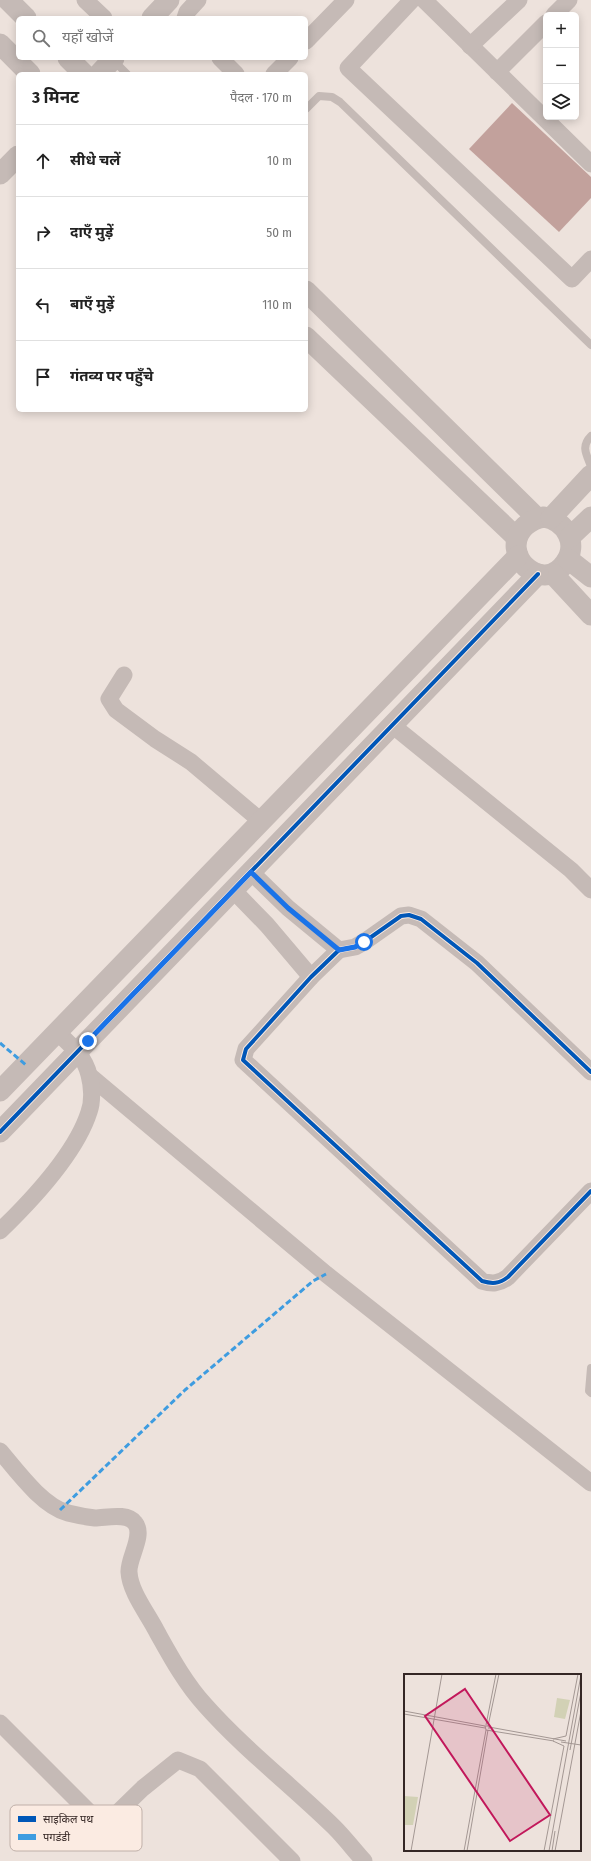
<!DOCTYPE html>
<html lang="hi">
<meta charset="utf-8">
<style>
:root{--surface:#fff;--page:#f6f6f6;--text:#222;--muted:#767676;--line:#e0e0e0}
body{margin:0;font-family:"Fira Sans Condensed","Noto Sans Devanagari",sans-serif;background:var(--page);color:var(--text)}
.controls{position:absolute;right:12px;top:12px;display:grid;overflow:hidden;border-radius:6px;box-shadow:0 2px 10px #0003}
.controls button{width:36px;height:36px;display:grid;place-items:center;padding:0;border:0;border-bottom:1px solid var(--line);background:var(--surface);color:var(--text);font:20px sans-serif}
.stop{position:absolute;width:12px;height:12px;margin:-9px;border:3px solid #1a73e8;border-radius:50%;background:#fff}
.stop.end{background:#1a73e8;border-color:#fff;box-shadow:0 1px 4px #0008}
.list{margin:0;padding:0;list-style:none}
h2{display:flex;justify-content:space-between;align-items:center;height:52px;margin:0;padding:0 16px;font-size:17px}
h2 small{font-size:13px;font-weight:400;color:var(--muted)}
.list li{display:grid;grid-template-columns:26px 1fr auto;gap:12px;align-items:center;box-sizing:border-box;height:72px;padding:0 16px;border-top:1px solid var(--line)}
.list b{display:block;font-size:15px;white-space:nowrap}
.list em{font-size:13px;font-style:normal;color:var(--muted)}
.icon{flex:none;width:22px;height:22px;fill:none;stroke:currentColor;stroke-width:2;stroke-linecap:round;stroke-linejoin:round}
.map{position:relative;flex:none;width:591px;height:1861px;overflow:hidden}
.search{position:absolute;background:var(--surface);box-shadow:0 2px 10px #0003;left:16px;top:16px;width:292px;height:44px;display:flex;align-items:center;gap:10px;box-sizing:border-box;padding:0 14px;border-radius:6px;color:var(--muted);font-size:15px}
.panel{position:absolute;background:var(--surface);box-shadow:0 2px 10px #0003;left:16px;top:72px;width:292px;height:340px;border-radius:6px}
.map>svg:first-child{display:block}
</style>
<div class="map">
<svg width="591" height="1861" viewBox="0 0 591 1861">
<rect width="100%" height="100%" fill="#ede2dc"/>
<polygon fill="#c2a19c" points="512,103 591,177 591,198 559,232 469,149"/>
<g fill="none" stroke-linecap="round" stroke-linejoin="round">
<g stroke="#c5bab6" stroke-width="8">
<polyline points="113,60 127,74"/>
<polyline points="306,109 319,96 332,97 340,102 591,345"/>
<path d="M591,436C581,446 586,454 591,466"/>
<polyline points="591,1368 589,1391 591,1393"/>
</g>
<g stroke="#c5bab6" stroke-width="17">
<polyline points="85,0 104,18"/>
<polyline points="412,0 348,68 572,279 591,259"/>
<polyline points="424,0 591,164"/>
<polyline points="554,15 569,0"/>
<polyline points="185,18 187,12 198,0"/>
<polyline points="306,41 346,0"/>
<polyline points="470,46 519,0"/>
<polyline points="220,58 236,74"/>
<polyline points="497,72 546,23"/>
<polyline points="274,74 290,58"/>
<polyline points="124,675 109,699 116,710 155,739 191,762 261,821"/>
<polyline points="392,725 571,870 591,890"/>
<polyline points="251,872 288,908 339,950"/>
<polyline points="233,890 267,925 311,977"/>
<path d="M591,1072L477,963L421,919L409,915L401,916L364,942L355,947L339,950L311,977L246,1049L243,1060L482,1281C492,1284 499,1284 508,1277L591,1191"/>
<polyline points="90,1076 326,1274 591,1483"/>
<path d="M0,1231C31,1201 76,1153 89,1112C93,1101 92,1086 89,1075C85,1057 71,1045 57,1032"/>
<path d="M0,1451C17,1471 42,1506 68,1513C76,1515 86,1517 95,1518C106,1518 127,1512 135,1523C145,1535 128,1558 129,1572C130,1592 148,1614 157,1632C171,1657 185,1683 205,1705C244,1749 292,1786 334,1827C345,1838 354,1850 364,1861"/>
<polyline points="0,1723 93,1816 108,1822 143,1788 178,1760 200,1769 292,1861"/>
</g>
<g stroke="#c5bab6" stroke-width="21">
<polyline points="8,0 26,18"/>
<polyline points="152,18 169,0"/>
<polyline points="0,44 30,74"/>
<polyline points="68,58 84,74"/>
<polyline points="99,74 114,58"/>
<polyline points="0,174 18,156"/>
<polyline points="306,291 537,518"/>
<polyline points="306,337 517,538"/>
<path d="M544,517C566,521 579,544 565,563C542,596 497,553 525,526C531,521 536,518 544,517Z"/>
<polyline points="551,518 591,475"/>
<polyline points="570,537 591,517"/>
<polyline points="568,559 591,577"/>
<polyline points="553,574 591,615"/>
<polyline points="0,1091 518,556"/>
<polyline points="0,1132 538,574"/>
</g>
<g stroke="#3e9ce0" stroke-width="3" stroke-dasharray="6 3" stroke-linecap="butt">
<polyline points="0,1043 26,1065"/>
<polyline points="60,1510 185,1390 313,1281 326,1274"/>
</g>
<g stroke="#fbebe2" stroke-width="6">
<g id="cycleway">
<path d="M591,1072L477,963L421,919L409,915L401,916L364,942L355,947L339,950L311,977L246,1049L243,1060L482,1281C492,1284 499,1284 508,1277L591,1191"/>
<polyline points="0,1132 538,574"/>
</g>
</g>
<use href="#cycleway" stroke="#0057b8" stroke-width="4"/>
</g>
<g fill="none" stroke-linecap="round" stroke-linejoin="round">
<polyline stroke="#1a73e8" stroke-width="5" points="88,1041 251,872 288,908 339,950 355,947 364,942"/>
</g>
<g transform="translate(404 1674)">
<rect width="177" height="177" fill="#ede2dc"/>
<path d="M153,24L166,26L161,45L150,43ZM0,122L14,123L9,151H0Z" fill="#d2d1b5"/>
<path fill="none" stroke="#a39793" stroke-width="1" d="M0,37L81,52M0,40L81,54M82,51L92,0M84,52L95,0M85,53L162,67M85,55V52H81L82,56L150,67M149,65L162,62L174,0M157,68L177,71M166,76L177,18M7,177L38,0M60,177L82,56M63,177L84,56M140,177L160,72L149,67M145,177L177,1M148,177L151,157M151,177L177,37"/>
<path fill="#c2185b" fill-opacity="0.15" stroke="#c2185b" stroke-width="2" d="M61,15L146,141L106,167L21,42Z"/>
<rect width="177" height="177" fill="none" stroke="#352725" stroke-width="2"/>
</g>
<rect x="10" y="1805" width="132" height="46" rx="6" fill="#fbebe2" stroke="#c0b0a9" stroke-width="1"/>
<rect x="18" y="1816" width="18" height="6" fill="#0057b8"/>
<rect x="18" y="1834" width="18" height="6" fill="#3e9ce0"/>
<g font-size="11" fill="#352725">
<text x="43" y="1823">साइकिल पथ</text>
<text x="43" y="1841">पगडंडी</text>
</g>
</svg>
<div class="controls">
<button>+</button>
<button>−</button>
<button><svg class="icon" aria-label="layers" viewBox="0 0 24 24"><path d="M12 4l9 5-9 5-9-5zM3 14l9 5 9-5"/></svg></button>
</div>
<div class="stop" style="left:364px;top:942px"></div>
<div class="stop end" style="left:88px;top:1041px"></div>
<div class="search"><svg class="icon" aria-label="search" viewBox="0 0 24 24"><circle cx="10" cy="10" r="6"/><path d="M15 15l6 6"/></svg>यहाँ खोजें</div>
<section class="panel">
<h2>3 मिनट<small>पैदल · 170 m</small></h2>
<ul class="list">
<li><svg class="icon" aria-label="ahead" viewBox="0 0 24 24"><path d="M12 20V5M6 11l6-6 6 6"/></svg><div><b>सीधे चलें</b></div><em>10 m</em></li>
<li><svg class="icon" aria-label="right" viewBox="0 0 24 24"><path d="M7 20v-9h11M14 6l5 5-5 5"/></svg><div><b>दाएँ मुड़ें</b></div><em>50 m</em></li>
<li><svg class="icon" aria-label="left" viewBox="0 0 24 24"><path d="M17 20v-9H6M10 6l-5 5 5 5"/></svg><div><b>बाएँ मुड़ें</b></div><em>110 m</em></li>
<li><svg class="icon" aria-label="arrive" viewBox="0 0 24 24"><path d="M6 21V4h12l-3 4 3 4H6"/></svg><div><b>गंतव्य पर पहुँचे</b></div></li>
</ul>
</section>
</div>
